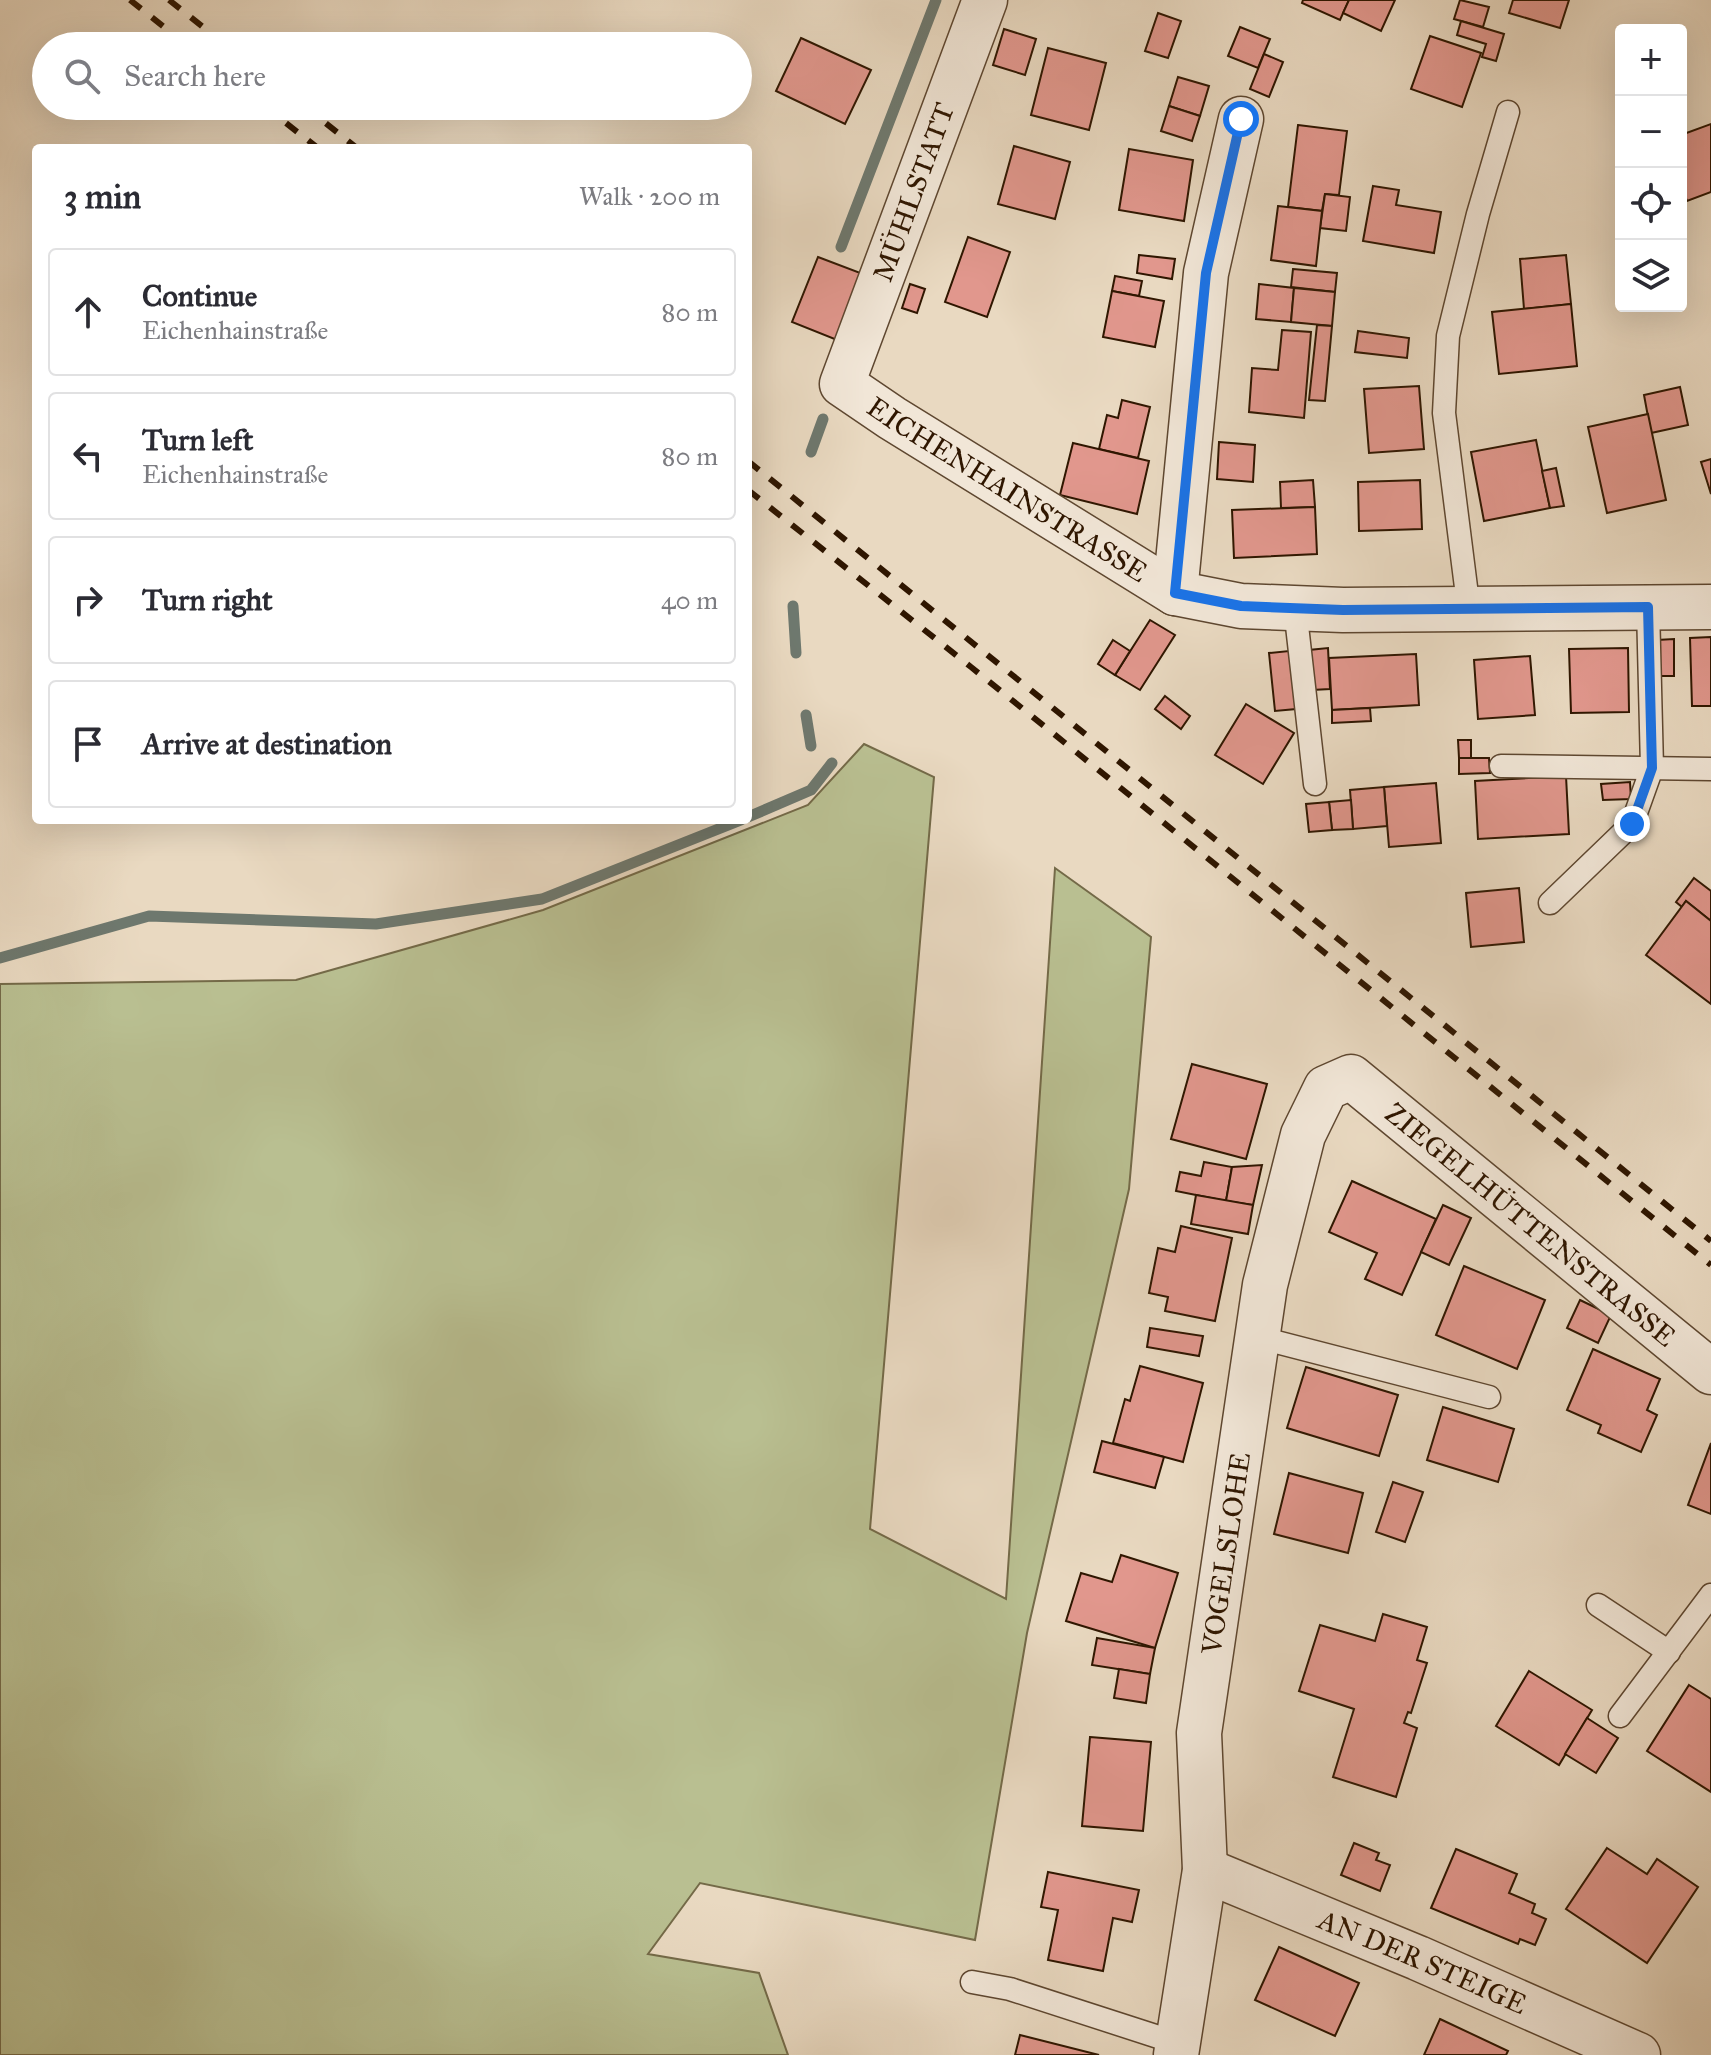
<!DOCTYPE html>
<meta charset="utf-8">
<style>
:root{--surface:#fff;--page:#f7f7f7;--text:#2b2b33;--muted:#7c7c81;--line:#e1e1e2}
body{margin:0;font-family:"IM FELL Great Primer",serif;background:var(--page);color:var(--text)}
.controls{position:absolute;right:24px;top:24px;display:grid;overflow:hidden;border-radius:8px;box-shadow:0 8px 32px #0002}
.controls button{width:72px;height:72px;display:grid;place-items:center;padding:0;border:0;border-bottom:2px solid var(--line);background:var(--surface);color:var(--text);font:40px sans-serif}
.stop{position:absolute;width:24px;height:24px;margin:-18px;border:6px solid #1a73e8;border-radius:50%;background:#fff}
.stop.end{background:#1a73e8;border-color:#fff;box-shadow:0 2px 8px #0008}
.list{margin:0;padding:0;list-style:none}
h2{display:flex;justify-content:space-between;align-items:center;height:104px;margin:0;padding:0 32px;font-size:34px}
h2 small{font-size:26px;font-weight:400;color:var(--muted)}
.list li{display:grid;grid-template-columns:52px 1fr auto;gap:24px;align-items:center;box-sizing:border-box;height:128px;margin:0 16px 16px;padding:0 16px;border:2px solid var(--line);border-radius:8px}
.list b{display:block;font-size:30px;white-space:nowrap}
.list p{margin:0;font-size:26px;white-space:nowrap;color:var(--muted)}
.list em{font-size:26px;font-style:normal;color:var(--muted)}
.icon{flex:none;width:44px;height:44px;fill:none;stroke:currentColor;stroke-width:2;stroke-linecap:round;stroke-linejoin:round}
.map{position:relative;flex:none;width:1711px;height:2055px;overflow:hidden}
.search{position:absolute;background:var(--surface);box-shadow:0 8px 32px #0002;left:32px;top:32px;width:720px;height:88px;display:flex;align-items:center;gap:20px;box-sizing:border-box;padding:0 28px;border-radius:44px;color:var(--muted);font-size:30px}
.panel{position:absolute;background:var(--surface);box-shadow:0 8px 32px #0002;left:32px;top:144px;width:720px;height:680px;border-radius:8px}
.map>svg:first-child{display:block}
</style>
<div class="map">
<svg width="1711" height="2055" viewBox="0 0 1711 2055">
<rect width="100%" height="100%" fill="#e9d9c1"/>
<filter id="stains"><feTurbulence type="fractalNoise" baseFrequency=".0025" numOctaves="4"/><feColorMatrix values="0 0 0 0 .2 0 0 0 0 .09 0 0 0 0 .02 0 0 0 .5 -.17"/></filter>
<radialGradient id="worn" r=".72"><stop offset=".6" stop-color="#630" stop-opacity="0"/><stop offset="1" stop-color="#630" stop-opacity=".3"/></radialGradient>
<polygon fill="#b9bf91" stroke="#746a48" stroke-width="2" points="864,744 934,777 870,1529 1006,1599 1055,868 1151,937 1129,1189 1027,1633 975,1940 700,1883 648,1954 759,1973 788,2055 0,2055 0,984 296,980 543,910 808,805"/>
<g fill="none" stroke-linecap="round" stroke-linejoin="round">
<g stroke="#6e786e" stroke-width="11">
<polyline points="841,247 936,0"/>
<polyline points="811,452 823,419"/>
<polyline points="793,606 796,653"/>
<polyline points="806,715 811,746"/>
<polyline points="748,817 811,790 832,763"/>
<polyline points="0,958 149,916 376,924 542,899 741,820"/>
</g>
</g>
<g fill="#e1978d" stroke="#2f1600" stroke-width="2">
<polygon points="1303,0 1349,0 1340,20 1302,3"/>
<polygon points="1349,0 1395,0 1381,31 1343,13"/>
<polygon points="1460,0 1489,7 1483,27 1454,19"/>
<polygon points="1513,0 1569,0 1560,28 1509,13"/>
<polygon points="1158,13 1181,21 1168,58 1145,51"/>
<polygon points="1461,21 1504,34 1496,61 1482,57 1486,44 1457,35"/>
<polygon points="1240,27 1270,39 1258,68 1228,56"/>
<polygon points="1004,29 1036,39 1025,75 993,65"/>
<polygon points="1430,36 1481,53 1462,107 1411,89"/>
<polygon points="801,38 871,70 845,124 776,91"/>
<polygon points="1048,48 1106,63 1089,130 1031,115"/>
<polygon points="1264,54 1283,62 1269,97 1250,89"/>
<polygon points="1178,77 1209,86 1200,116 1169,106"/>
<polygon points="1169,106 1200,116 1192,141 1161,131"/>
<polygon points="1711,124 1711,192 1687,201 1681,184 1681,135"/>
<polygon points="1298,125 1347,131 1339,195 1325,194 1322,211 1288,207"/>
<polygon points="1014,146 1070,162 1055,219 998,204"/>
<polygon points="1129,149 1193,160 1184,221 1119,210"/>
<polygon points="1373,186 1399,190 1396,205 1441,212 1434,253 1363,241"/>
<polygon points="1325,194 1350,197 1346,231 1320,228"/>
<polygon points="1278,206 1322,211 1316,266 1271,260"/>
<polygon points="968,237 1010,252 987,317 945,302"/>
<polygon points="1139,255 1175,259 1172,279 1137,273"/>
<polygon points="1566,255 1571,304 1524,309 1520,259"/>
<polygon points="818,257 863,274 837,340 792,322"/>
<polygon points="1293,269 1337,273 1335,292 1291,287"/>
<polygon points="1115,276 1142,281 1139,296 1112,291"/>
<polygon points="910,284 925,289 917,313 902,308"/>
<polygon points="1259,284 1294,288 1291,322 1256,319"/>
<polygon points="1294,288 1335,292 1332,326 1291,322"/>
<polygon points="1112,291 1164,301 1155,347 1103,337"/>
<polygon points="1571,304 1577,366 1499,374 1492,312"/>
<polygon points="1317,325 1332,326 1325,401 1309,400"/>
<polygon points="1282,330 1311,332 1304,418 1249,412 1252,368 1278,370"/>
<polygon points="1358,331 1409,338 1407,358 1355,352"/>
<polygon points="1419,386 1424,449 1369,453 1364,389"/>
<polygon points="1680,387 1688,425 1651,433 1644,395"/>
<polygon points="1122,400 1150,407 1138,458 1099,449 1107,415 1118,418"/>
<polygon points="1648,414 1666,500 1607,513 1588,427"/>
<polygon points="1536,440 1550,508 1484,521 1471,452"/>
<polygon points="1219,442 1255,445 1253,482 1217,479"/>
<polygon points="1073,443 1149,461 1137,514 1060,495"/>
<polygon points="1711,459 1711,494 1701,462"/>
<polygon points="1556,468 1564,506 1550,508 1542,471"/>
<polygon points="1313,480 1315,507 1281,508 1280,482"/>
<polygon points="1420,480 1422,529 1359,531 1358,482"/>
<polygon points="1315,507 1317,554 1234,558 1232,510"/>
<polygon points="1150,620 1175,635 1140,690 1115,675"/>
<polygon points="1711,637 1711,706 1692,706 1690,638"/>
<polygon points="1674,639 1674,676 1658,676 1657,640"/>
<polygon points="1113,640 1130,651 1115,675 1098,664"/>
<polygon points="1328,648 1330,689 1312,690 1309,650"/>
<polygon points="1628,648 1629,712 1571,713 1569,649"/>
<polygon points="1289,651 1296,709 1275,711 1269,653"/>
<polygon points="1416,654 1419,705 1332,710 1329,658"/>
<polygon points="1530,656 1535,715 1478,719 1474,660"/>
<polygon points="1165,696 1190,716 1181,729 1155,709"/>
<polygon points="1246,704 1294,733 1263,784 1215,755"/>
<polygon points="1370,708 1371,721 1332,723 1332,710"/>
<polygon points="1458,740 1471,740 1471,758 1459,758"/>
<polygon points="1459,758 1489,758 1490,773 1459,774"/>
<polygon points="1566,776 1569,834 1478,839 1475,781"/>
<polygon points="1630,782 1631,799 1603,800 1601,784"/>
<polygon points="1436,783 1441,843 1389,847 1384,787"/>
<polygon points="1384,787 1387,826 1353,829 1350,790"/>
<polygon points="1351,800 1353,829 1332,830 1329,802"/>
<polygon points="1329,802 1332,830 1309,832 1306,804"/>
<polygon points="1694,878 1711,891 1711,921 1686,901 1682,907 1676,902"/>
<polygon points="1519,888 1524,942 1471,947 1466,893"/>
<polygon points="1686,901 1711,921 1711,1004 1646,955"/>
<polygon points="1192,1064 1267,1084 1246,1159 1171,1139"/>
<polygon points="1204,1162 1232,1167 1226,1201 1176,1191 1180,1172 1201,1176"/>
<polygon points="1262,1165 1253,1205 1226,1201 1232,1167"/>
<polygon points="1352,1181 1436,1219 1402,1295 1365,1279 1377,1253 1329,1232"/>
<polygon points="1196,1195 1253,1205 1248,1234 1191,1224"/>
<polygon points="1443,1205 1471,1218 1449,1265 1421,1252"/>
<polygon points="1181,1226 1232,1238 1215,1321 1165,1311 1168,1297 1149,1293 1158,1248 1175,1252"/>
<polygon points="1464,1266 1545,1300 1517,1369 1436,1335"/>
<polygon points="1580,1300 1611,1315 1598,1343 1567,1328"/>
<polygon points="1150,1328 1203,1336 1199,1356 1147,1347"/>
<polygon points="1593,1349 1660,1379 1647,1410 1657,1415 1641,1452 1598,1433 1601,1425 1567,1410"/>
<polygon points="1140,1366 1203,1383 1183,1462 1113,1443 1125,1399 1130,1401"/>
<polygon points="1306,1367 1398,1395 1379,1456 1287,1428"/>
<polygon points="1443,1407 1514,1429 1498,1482 1427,1460"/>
<polygon points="1102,1441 1164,1457 1155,1488 1094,1472"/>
<polygon points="1711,1443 1711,1514 1688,1505"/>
<polygon points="1289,1473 1363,1493 1348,1553 1274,1534"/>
<polygon points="1393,1482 1423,1492 1405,1542 1376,1532"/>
<polygon points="1121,1555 1178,1573 1155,1648 1066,1621 1081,1573 1112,1582"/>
<polygon points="1383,1614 1427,1627 1417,1660 1427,1663 1411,1713 1408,1712 1404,1723 1417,1728 1396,1797 1333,1777 1354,1709 1299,1691 1320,1625 1375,1641"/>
<polygon points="1097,1638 1155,1648 1150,1674 1092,1665"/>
<polygon points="1119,1669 1150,1674 1146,1703 1114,1698"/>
<polygon points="1529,1671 1592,1710 1559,1765 1496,1726"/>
<polygon points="1689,1685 1711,1699 1711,1792 1647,1751"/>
<polygon points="1587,1718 1618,1738 1596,1773 1565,1754"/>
<polygon points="1090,1737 1151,1742 1143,1831 1082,1826"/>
<polygon points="1354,1843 1379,1853 1376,1860 1390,1865 1380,1891 1341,1875"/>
<polygon points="1607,1848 1647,1874 1657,1859 1698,1887 1647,1963 1566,1909"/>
<polygon points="1456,1849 1517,1874 1509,1893 1535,1904 1532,1913 1546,1919 1535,1945 1520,1939 1518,1944 1431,1908"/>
<polygon points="1048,1872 1139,1890 1132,1922 1113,1918 1103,1971 1048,1960 1058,1910 1041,1907"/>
<polygon points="1279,1947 1359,1983 1335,2036 1255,2000"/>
<polygon points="1440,2019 1508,2051 1506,2055 1424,2055"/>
<polygon points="1020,2035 1099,2055 1015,2055"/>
</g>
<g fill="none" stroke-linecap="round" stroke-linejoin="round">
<g stroke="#5e4730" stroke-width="25">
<g id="service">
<polyline points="1295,608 1315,784"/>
<polyline points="1469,611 1444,413 1448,336 1478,214 1508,112"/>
<polyline points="1501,766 1711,769"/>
<polyline points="1550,903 1632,824 1652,768 1648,607"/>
<polyline points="1257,1337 1489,1397"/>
<polyline points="1598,1605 1669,1652"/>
<polyline points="1620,1716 1711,1595"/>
<polyline points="972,1982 1010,1989 1177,2043"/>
</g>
</g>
<g stroke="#5e4730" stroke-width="47">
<g id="minor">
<path id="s1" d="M985,0L842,384L892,418L1175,593L1241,606L1343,610L1711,607"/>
<polyline points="1175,593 1206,273 1241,119"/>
<path id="s2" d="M1205,1870L1418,1958L1638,2055"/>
<path id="s3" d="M1176,2055L1205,1870L1199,1733L1265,1285L1303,1135L1326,1088L1351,1077L1711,1372"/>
</g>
</g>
<use href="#service" stroke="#f1e6d7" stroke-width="22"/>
<use href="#minor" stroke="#f1e6d7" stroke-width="44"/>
<g stroke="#2f1600" stroke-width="6" stroke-dasharray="14 14" stroke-linecap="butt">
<polyline points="130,0 188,46"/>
<polyline points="169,0 227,46"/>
<polyline points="264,106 318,148"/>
<polyline points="304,106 357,148"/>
<polyline points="748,461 1711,1241"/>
<polyline points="748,490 971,667 1711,1265"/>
</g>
</g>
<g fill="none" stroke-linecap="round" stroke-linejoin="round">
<polyline stroke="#1a73e8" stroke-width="10" points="1241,119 1206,273 1175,593 1241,606 1343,610 1648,607 1652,768 1632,824"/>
</g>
<g text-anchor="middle" stroke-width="8" stroke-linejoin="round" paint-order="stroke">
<g font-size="28" fill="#2f1600" stroke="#f1e6d7">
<text transform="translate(913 192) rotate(-70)" y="10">MÜHLSTATT</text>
<text dy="10" stroke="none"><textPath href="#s1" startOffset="606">EICHENHAINSTRASSE</textPath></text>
<text dy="10" stroke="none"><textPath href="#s3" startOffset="1244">ZIEGELHÜTTENSTRASSE</textPath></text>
<text dy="10" stroke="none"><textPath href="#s3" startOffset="506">VOGELSLOHE</textPath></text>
<text dy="10" stroke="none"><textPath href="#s2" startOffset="236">AN DER STEIGE</textPath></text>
</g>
</g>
<rect width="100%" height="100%" filter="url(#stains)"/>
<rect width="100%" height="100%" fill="url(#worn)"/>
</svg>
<div class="controls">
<button>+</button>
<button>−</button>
<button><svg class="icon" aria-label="locate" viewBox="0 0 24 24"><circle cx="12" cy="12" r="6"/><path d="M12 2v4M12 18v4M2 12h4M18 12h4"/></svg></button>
<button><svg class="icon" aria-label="layers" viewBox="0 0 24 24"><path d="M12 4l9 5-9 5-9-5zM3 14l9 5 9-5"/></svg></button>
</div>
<div class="stop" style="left:1241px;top:119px"></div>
<div class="stop end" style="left:1632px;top:824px"></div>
<div class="search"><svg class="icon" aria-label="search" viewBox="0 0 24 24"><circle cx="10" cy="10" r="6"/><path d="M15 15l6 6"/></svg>Search here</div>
<section class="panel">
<h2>3 min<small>Walk · 200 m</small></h2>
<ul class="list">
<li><svg class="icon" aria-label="ahead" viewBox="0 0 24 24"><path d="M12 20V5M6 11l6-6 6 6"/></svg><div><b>Continue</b><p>Eichenhainstraße</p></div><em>80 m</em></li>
<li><svg class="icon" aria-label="left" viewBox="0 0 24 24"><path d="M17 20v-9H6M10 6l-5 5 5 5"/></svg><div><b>Turn left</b><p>Eichenhainstraße</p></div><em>80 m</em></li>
<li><svg class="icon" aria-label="right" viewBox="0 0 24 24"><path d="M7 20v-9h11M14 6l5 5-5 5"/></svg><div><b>Turn right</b></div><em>40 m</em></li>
<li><svg class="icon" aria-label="arrive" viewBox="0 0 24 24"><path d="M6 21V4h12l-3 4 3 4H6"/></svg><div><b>Arrive at destination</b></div></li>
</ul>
</section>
</div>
